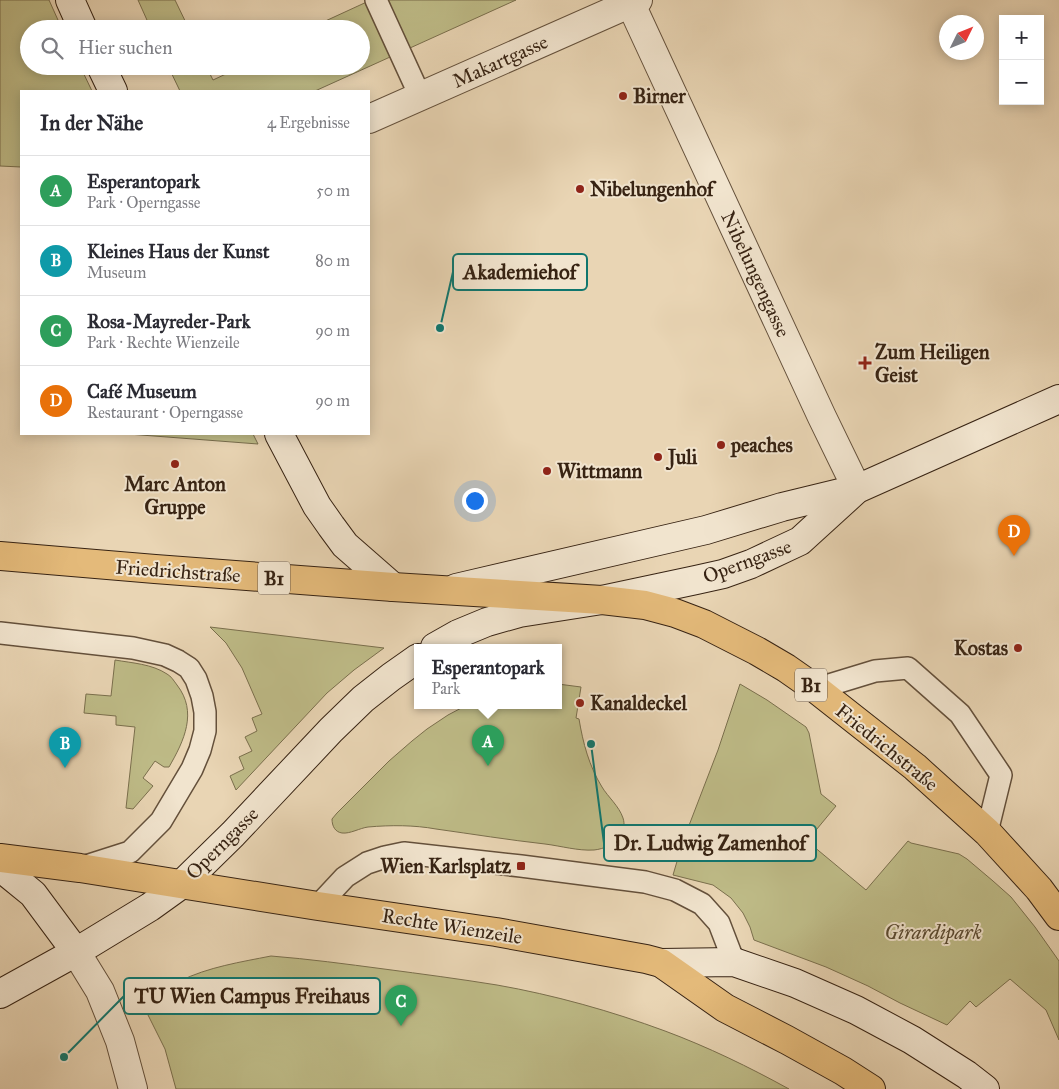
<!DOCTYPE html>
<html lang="de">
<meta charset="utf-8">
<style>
:root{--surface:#fff;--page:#f2f2f3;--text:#2b2b33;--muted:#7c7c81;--line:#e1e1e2;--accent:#111827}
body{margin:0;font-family:"IM FELL Great Primer",serif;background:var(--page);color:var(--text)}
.controls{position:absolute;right:15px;top:15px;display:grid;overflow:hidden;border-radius:0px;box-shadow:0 2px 12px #0003}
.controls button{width:45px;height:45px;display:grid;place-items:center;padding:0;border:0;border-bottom:1px solid var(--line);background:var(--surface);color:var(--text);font:25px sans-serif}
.compass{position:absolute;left:939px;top:15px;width:45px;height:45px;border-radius:50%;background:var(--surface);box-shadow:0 2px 12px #0003;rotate:47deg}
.you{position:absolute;left:474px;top:500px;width:18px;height:18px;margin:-12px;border:4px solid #fff;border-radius:50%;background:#1a73e8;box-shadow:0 0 0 8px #1a73e833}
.badge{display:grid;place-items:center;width:32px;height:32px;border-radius:50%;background:var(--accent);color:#fff;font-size:16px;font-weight:700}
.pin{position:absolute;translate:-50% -41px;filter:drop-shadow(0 1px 2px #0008)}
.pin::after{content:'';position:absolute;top:26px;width:18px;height:15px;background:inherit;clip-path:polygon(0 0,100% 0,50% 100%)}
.popup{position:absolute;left:414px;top:644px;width:148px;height:65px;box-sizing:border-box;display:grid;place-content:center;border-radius:0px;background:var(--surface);filter:drop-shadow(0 1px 4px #0005);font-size:16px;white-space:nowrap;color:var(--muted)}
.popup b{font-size:19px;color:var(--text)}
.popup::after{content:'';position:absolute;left:50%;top:100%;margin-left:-10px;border:10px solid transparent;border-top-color:var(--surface)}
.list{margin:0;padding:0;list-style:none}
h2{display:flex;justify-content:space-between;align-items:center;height:65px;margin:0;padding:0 20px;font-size:21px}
h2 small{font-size:16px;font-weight:400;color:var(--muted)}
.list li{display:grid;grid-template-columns:32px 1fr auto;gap:15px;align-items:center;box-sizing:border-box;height:70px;padding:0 20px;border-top:1px solid var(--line)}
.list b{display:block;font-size:19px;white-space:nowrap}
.list p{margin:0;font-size:16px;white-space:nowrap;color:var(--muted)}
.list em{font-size:16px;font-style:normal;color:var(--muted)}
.icon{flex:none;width:28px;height:28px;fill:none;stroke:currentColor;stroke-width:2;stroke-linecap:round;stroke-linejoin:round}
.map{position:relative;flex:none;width:1059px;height:1089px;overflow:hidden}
.search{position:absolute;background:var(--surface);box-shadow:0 2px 12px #0003;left:20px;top:20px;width:350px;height:55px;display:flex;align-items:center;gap:12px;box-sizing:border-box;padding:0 18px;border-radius:28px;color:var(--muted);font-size:19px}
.panel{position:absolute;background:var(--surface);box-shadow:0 2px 12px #0003;left:20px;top:90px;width:350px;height:345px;border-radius:0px}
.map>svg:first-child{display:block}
</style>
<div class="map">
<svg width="1059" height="1089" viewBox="0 0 1059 1089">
<rect width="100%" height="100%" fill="#e9d5b4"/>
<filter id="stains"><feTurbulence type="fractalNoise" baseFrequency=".004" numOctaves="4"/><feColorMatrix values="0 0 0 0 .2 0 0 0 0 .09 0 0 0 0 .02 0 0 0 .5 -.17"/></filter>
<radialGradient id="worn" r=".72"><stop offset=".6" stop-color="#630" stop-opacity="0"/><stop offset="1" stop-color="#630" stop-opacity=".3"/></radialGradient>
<g fill="#bebb87" stroke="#7a6f4d">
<polygon points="0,0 49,0 62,29 29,29 29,66 80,66 92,91 21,91 21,167 0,166"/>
<polygon points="138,0 175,0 189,29 151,29"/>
<polygon points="371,0 516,0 315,91 180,91 168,66 206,66 213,80 243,66 361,66 361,29 308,29"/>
<polygon points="128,434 253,434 258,444"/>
<polygon points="210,627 384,648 354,670 327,693 236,790 230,776 244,769 239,757 252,751 245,737 257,731 252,718 262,714 242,668 226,643"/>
<path d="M115,660C132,663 152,664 167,674C171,676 174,681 177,685C198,712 184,741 169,767H164L155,761L143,778L153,786L133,809L126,808L135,727L116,725V716L84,713L86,694L111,696Z"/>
<path d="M558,684L581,687L576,718L579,719C583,743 589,766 602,787C608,797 619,806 623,818C625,824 624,831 621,836C615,844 604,849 594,850C578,851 561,846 545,844C509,840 472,834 436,829C414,825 391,825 368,827C360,828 350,834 342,833C335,832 332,826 332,819L337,813L389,761L412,741L427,729L448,715L467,705H558Z"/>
<polygon points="740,684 767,700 806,727 809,733 821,794 836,806 807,841 866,890 908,841 911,843 959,854 967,859 993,881 1011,897 1035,927 1059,961 1059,1040 1046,1010 1010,979 976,1007 970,1001 947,1025 900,1003 868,986 826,967 754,940 750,927 743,913 731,898 713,885 673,875 683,841 718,750"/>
<path d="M271,956C309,959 346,964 384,969C422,974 460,979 497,985C554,995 611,1011 665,1031C708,1047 749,1067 789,1089H176L165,1049L143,1005C155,996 167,988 180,981C208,967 241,962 271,956Z"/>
</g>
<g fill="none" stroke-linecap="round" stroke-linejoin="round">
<g stroke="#64503b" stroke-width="24">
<g id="lane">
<polyline points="376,0 420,96"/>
<polyline points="0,633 133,648 165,655 178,661 189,668 196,679 202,696 205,712 205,731 200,750 192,769 161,821 130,852 83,867"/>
<polyline points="816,689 875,671 908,668 960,714 1001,775 987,832"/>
<polyline points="318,906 345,877 367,863 385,857 404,853 521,866 645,882 675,890 702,904 719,923 734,962"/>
</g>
</g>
<g stroke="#64503b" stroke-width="30">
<g id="street">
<polyline points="629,0 822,417 857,489"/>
<polyline points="369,119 638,0"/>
<polyline points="76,952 100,991 120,1041 133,1089"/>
</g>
</g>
<g stroke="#372313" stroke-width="30">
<g id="secondary">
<polyline points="70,0 83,29"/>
<polyline points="101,66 113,91"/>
<polyline points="279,434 317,506 331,526 345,545 393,587"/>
<polyline points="456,588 706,530 782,507 856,489"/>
<polyline points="435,647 458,634 487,622 519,613 602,600 696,580 723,574 751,564 800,541 857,489 1059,399"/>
<polyline points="0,867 33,894 76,952"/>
<polyline points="661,963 734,962 795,983 856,1010 912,1040 967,1075 985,1089"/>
<polyline points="0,994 76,952 150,907 182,884 233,834 331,730 363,699 391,677 418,658"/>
</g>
</g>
<g stroke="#372313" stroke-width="30">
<g id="primary">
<polyline points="0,556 155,569 393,587 602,600 645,605 675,613 704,624 757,651 786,668 816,689 915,767 987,832 1039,889 1059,916"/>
<polyline points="0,858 80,868 318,906 496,932 646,959 661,963 725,1008 787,1040 843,1071 871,1089"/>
</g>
</g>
<use href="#lane" stroke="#f1e4ce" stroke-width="21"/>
<use href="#street" stroke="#f1e4ce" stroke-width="28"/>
<use href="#secondary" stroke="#f1e4ce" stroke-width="28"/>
<use href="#primary" stroke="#e4ba7a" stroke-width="28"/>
</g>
<g fill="#8f2418" stroke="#f1e4ce" stroke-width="2">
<circle cx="623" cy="96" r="5"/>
<circle cx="580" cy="189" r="5"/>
<path d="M862.5 355.5h5v5h5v5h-5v5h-5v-5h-5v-5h5z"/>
<circle cx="721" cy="445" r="5"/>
<circle cx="658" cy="457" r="5"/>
<circle cx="175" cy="464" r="5"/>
<circle cx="547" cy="471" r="5"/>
<circle cx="1018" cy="648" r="5"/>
<circle cx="580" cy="703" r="5"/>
<rect x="516" y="861" width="10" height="10" rx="2.5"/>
</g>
<g text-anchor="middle" stroke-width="4" stroke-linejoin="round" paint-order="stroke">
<g fill="#f1e4ce" stroke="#6f5d4b" stroke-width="1">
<rect x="258" y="561.5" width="32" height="33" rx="4"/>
<rect x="795" y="668.5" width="32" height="33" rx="4"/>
</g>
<g font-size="19" font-weight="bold" fill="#372313">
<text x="274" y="585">B1</text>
<text x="811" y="692">B1</text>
</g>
<g font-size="20" fill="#372313" stroke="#f1e4ce">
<text transform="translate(500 61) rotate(-24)" y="7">Makartgasse</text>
<text transform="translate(756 274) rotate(65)" y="7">Nibelungengasse</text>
<text transform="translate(747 561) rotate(-20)" y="7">Operngasse</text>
<text transform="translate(178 571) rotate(4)" y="7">Friedrichstraße</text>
<text transform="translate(887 747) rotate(39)" y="7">Friedrichstraße</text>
<text transform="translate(222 843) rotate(-45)" y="7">Operngasse</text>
<text transform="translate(452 926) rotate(9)" y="7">Rechte Wienzeile</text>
</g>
<g font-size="20" font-weight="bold" fill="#372313" stroke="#f1e4ce" text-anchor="start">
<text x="633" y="103">Birner</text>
<text x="590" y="196">Nibelungenhof</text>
<text x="875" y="359">Zum Heiligen<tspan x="875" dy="23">Geist</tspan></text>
<text x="731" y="452">peaches</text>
<text x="668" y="464">Juli</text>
<text x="557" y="478">Wittmann</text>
<text x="175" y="491" text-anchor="middle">Marc Anton<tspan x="175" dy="23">Gruppe</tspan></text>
<text x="1008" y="655" text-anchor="end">Kostas</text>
<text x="590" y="710">Kanaldeckel</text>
<text x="511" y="873" text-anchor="end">Wien Karlsplatz</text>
</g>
<g font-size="20" font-style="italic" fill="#594930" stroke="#f1e4ce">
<text x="933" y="939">Girardipark</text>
</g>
</g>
<path fill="none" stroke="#0f766e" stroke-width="2" d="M440 328L453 272M591 744L604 843M64 1057L124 996"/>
<g fill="#0f766e" stroke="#f1e4ce" stroke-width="2">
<circle cx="440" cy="328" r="5"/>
<circle cx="591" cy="744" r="5"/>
<circle cx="64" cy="1057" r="5"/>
</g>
<g fill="#f1e4ce" stroke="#0f766e" stroke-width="2">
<rect x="453" y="254" width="134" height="36" rx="5"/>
<rect x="604" y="825" width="212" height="36" rx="5"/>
<rect x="124" y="978" width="256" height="36" rx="5"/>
</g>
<g font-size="21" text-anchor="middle" font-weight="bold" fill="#372313">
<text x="520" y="279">Akademiehof</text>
<text x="710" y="850">Dr. Ludwig Zamenhof</text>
<text x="252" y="1003">TU Wien Campus Freihaus</text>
</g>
<rect width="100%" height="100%" filter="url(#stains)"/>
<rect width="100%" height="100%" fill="url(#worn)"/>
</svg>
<div class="controls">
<button>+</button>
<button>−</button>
</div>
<svg class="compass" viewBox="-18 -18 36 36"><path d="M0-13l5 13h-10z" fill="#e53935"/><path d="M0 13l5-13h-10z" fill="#7c7c81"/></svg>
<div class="you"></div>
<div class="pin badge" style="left:488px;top:766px;background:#2e9e5b">A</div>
<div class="popup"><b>Esperantopark</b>Park</div>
<div class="pin badge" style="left:65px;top:768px;background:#0f9aa8">B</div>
<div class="pin badge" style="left:401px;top:1026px;background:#2e9e5b">C</div>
<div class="pin badge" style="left:1014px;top:556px;background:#e8710a">D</div>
<div class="search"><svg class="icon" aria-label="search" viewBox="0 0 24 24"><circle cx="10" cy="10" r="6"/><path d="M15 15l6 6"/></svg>Hier suchen</div>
<section class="panel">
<h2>In der Nähe<small>4 Ergebnisse</small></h2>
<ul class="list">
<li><span class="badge" style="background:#2e9e5b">A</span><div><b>Esperantopark</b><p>Park · Operngasse</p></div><em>50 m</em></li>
<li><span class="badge" style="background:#0f9aa8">B</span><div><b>Kleines Haus der Kunst</b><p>Museum</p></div><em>80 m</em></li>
<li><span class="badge" style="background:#2e9e5b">C</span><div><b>Rosa-Mayreder-Park</b><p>Park · Rechte Wienzeile</p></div><em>90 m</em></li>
<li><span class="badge" style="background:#e8710a">D</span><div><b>Café Museum</b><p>Restaurant · Operngasse</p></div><em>90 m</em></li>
</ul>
</section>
</div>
